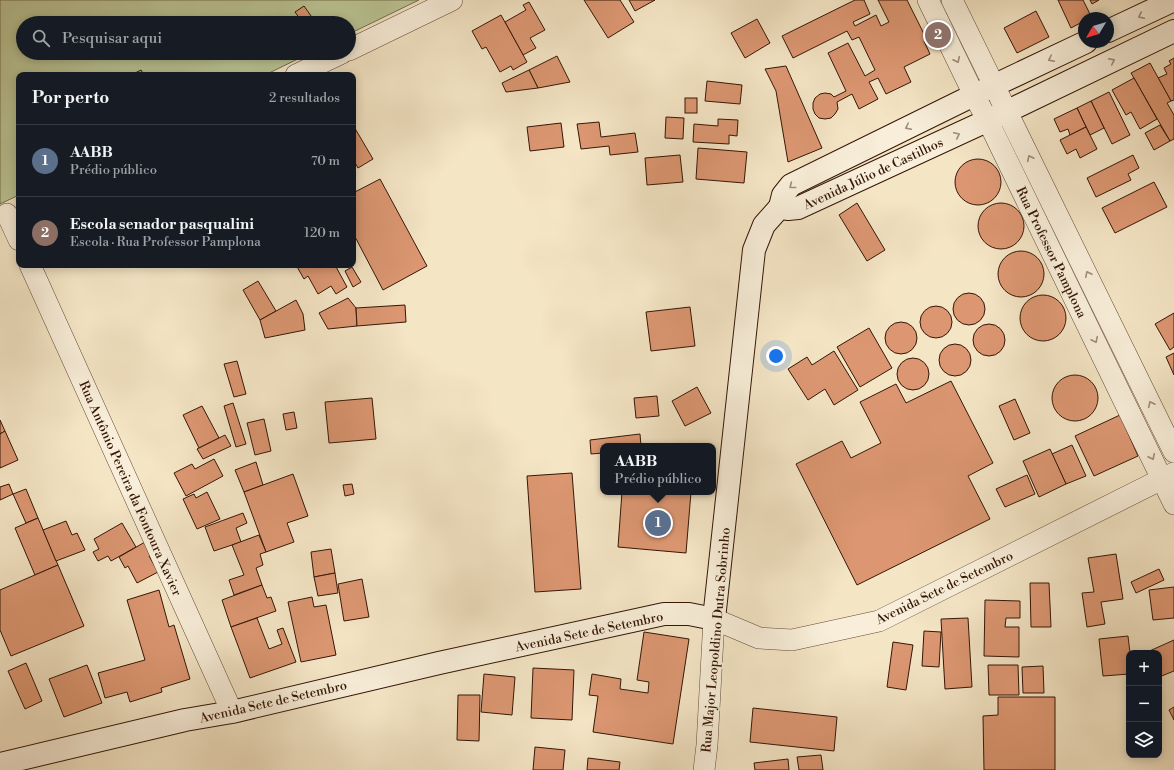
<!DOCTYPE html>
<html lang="pt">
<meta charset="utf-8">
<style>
:root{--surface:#171b24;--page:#20242c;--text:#f1f3f6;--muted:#9ea1a6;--line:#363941;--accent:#c59692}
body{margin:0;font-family:"Libre Bodoni",serif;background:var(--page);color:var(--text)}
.controls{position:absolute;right:12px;bottom:12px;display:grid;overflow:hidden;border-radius:8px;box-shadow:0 2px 10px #0003}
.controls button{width:36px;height:36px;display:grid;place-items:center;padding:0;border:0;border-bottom:1px solid var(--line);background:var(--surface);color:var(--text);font:20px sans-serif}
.compass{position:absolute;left:1078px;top:12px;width:36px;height:36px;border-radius:50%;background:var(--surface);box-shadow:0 2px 10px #0003;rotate:232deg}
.you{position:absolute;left:776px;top:356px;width:14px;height:14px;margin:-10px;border:3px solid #fff;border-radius:50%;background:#1a73e8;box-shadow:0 0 0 6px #1a73e833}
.badge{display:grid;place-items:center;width:26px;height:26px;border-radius:50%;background:var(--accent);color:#fff;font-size:13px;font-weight:700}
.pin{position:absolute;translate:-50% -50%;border:2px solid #fff;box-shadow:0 1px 4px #0006}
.popup{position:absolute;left:600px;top:443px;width:116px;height:52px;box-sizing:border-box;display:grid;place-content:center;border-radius:8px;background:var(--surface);filter:drop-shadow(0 1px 3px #0005);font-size:13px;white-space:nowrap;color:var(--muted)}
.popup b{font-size:15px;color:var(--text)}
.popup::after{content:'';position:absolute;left:50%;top:100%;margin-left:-8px;border:8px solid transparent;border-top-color:var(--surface)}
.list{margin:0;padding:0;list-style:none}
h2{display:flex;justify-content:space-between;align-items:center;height:52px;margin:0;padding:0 16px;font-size:17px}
h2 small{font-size:13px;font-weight:400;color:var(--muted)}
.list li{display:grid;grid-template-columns:26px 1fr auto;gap:12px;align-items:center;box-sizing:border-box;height:72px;padding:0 16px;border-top:1px solid var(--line)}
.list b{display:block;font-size:15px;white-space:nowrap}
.list p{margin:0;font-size:13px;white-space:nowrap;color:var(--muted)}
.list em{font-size:13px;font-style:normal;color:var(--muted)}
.icon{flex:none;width:22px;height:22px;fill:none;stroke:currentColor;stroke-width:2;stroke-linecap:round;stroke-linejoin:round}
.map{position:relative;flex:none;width:1174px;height:770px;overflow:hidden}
.search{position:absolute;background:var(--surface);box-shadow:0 2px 10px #0003;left:16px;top:16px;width:340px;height:44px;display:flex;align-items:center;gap:10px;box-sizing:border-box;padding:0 14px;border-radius:22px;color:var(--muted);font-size:15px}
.panel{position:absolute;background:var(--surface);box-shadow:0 2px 10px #0003;left:16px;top:72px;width:340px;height:196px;border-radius:8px}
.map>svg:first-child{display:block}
</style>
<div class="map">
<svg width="1174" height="770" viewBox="0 0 1174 770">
<rect width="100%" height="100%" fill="#f4e5c5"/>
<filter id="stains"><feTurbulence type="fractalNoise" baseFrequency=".005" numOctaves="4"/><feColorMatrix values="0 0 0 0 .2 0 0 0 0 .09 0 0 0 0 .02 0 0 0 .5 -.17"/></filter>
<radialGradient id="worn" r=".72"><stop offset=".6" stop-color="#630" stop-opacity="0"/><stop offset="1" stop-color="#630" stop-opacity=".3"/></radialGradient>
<polygon fill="#bbc595" stroke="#786e4e" points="0,0 419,0 349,34 349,23 23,23 23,53 310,53 265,75 19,75 19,195 0,204"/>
<g fill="#dc9772" stroke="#341606">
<polygon points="584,0 620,0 634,22 608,38"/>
<polygon points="629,0 655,0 635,11"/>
<polygon points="855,0 864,0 870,14 853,22 855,26 876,15 881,26 889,22 878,0 907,0 927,40 924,41 930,54 904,67 911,82 886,94 878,78 869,82 878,99 859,109 852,94 837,102 838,109 835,114 831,118 825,119 819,118 815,114 813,109 813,103 815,98 820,94 825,93 831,94 834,97 846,91 828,53 848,43 865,76 875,70 859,37 852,40 847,31 793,58 782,36"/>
<polygon points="1058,0 1083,0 1092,18 1084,18 1084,21 1071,28"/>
<polygon points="1090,0 1099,0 1092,4"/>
<polygon points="529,2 545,30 530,38 536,48 523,55 505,22 526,10 523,5"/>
<polygon points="304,6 316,23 303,23 295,12"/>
<polygon points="1036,11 1049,37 1017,53 1004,28"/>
<polygon points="501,15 527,62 513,70 511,66 500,72 486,47 482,49 472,31"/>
<polygon points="757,19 770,43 745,58 731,33"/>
<polygon points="557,56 570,82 538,88 529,70"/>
<polygon points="1174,58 1174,100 1171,101 1158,78 1167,74 1164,68 1171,64 1169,61"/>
<polygon points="1150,63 1171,101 1167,103 1174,115 1174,139 1170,141 1131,73"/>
<polygon points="786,66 822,148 788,162 776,91 765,69"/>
<polygon points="141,70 144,75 131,75"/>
<polygon points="529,70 538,88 506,92 502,83"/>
<polygon points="1134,78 1157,119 1140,129 1131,112 1126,115 1112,90"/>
<polygon points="707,81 742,85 740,104 705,101"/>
<polygon points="1109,92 1130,135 1112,144 1091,101"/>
<rect x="685" y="98" width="12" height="15"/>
<polygon points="1091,101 1104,128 1090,135 1077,108"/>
<polygon points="1077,108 1086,127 1070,135 1068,129 1060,132 1054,119"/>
<polygon points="666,117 684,118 683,139 665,138"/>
<polygon points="718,119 738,120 737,136 729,135 729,144 693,142 694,124 718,126"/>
<polygon points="599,122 601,137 635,133 638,152 610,155 609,146 581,149 577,124"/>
<polygon points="561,123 564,147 530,151 527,127"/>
<polygon points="353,125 373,159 358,168 353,159"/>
<polygon points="1160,125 1170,141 1154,150 1145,133"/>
<polygon points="1086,127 1097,149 1080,158 1076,149 1067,154 1060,140"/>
<polygon points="698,148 747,152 744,183 696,179"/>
<polygon points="680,155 683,182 647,185 645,158"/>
<polygon points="1133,155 1139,168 1128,174 1131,180 1096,197 1087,178"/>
<circle cx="978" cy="182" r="23"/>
<polygon points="380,179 427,266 383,290 353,233 353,193"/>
<polygon points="1154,182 1167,207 1115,233 1102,208"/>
<circle cx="1001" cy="226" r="23"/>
<polygon points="857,203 885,250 867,261 839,215"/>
<circle cx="1021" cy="274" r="23"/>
<polygon points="296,265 326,265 327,266 329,265 335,265 347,287 336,294 331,286 318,294 308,276 304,279"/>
<polygon points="352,267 361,282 353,287 345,271"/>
<polygon points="258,281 276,311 260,320 243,290"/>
<circle cx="969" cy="309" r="16"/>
<circle cx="1043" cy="318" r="23"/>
<polygon points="348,298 356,308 357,326 328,329 319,313"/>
<polygon points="296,300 303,314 305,330 265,338 260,320"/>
<polygon points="405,305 406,322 357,326 356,308"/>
<circle cx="936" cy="322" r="16"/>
<polygon points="690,307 695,346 651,351 646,312"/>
<polygon points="1174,313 1174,347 1170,350 1155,324"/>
<circle cx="901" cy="338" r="16"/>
<circle cx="989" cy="340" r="16"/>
<polygon points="869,328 892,368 860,387 837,347"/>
<circle cx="955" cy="360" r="16"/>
<polygon points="834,351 858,390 834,405 825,389 808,400 788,369 807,357 812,365"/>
<polygon points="1174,353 1174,375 1166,357"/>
<circle cx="913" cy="374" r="16"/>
<polygon points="237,361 246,394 234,397 224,364"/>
<circle cx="1075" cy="398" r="23"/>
<polygon points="951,381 993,463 968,476 990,519 857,585 796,464 842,441 851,458 881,443 860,402 896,384 906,403"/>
<polygon points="697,387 711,413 685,426 672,401"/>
<polygon points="657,396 659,416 636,418 634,398"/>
<polygon points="372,398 376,439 329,443 325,402"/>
<polygon points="1015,399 1030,433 1014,440 999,406"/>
<polygon points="233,403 246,444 236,447 224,406"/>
<polygon points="202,406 219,438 199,448 183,415"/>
<polygon points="294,412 297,428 286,430 283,414"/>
<polygon points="1120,415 1138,456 1094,476 1075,436"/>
<polygon points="264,419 271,451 255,455 247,423"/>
<polygon points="0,420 5,431 0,434"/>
<polygon points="5,431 18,460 0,468 0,434"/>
<polygon points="640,434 641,446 603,446 603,453 591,454 590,440"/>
<polygon points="225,435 231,446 203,459 197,449"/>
<polygon points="1072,445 1086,476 1066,484 1052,454"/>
<polygon points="1050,449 1066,484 1039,497 1023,461"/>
<polygon points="214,459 223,476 186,496 174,473 192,464 195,469"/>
<polygon points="256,462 263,485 244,492 235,470"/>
<polygon points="572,473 581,589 535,592 527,476"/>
<polygon points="293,474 308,516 287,523 294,542 266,552 244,492"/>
<polygon points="1027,475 1035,494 1005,507 996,489"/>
<polygon points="9,484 13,494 0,500 0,487"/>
<polygon points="352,484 354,494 345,496 343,485"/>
<polygon points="26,489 38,518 26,523 13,494"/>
<polygon points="207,492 220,519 197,529 183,499 194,494 196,498"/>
<polygon points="622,492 691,492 686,553 618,547"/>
<polygon points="243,513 247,523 236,528 241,542 214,551 205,527"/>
<polygon points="38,518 58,565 35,575 15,528"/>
<polygon points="66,521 72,535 77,533 85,550 56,561 43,530"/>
<polygon points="122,523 136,547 111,561 108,556 98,561 93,552 99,549 94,539"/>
<polygon points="259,535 266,552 260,554 263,565 256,568 262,585 234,595 229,580 244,575 232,545"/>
<polygon points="145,542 152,554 149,556 158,572 137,583 128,566 125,568 119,557"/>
<polygon points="331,549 335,573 314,577 311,552"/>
<polygon points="1116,554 1123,599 1101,602 1105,624 1087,627 1082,593 1094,592 1088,558"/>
<polygon points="58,565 84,626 11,656 0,630 0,590"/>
<polygon points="1159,569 1164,580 1136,593 1131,582"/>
<polygon points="335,573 338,593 318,596 314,577"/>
<polygon points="362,579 369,617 344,621 338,584"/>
<polygon points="1030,583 1049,583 1051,627 1031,627"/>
<polygon points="262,585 267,598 271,597 276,611 231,627 222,600"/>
<polygon points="1174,587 1174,618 1153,620 1149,590"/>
<polygon points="159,590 169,627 174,625 190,679 161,688 162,692 130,702 127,692 105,698 98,673 145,660 127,600"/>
<polygon points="312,597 314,607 326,605 336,655 301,662 288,602"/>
<polygon points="985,600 1020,601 1020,618 1006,618 1005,627 1019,627 1019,657 984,656"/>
<polygon points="257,618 269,649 282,644 277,630 283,628 296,662 250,678 231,627"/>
<polygon points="968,618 972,687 945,689 941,619"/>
<polygon points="924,631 941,632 939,667 922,666"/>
<polygon points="644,632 689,639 673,744 593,732 598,696 589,695 592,674 621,679 620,689 648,693 649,682 637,680"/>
<polygon points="1128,636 1130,653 1129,653 1129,674 1103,676 1099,639"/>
<polygon points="1174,640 1174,671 1159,677 1159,653 1145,653"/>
<polygon points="893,642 913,645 906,690 887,687"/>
<polygon points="26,663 42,701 25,709 8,671"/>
<polygon points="87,665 102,703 64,717 49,679"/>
<polygon points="988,665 1018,665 1019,695 989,695"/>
<polygon points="1043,666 1044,693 1023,693 1022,667"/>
<polygon points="533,668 574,670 572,720 531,718"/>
<polygon points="484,674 515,677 512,715 481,712"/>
<polygon points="458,695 480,695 479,741 457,740"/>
<polygon points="998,697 1055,697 1055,770 984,770 983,716 998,715"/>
<polygon points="1174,707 1174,720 1169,710"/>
<polygon points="753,708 837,717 834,751 750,742"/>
<polygon points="535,747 565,750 563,770 533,770"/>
<polygon points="821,755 823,770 799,770 797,757"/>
<polygon points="588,758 620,762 619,770 587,770"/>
<polygon points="788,759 789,770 755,770 754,763"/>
</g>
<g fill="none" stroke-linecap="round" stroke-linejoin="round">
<g stroke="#644a36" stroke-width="22">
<g id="street">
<polyline points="928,0 974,95 988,121 1174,504"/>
<polyline points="952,0 1174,452"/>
<polyline points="349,50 452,0"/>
<polyline points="296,75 342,53"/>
<polyline points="7,214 19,240"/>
<polyline points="30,265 232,712"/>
<polyline points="704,770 707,745 714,619 759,638 792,640 879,621 1174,473"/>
</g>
</g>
<g stroke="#341606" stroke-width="24">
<g id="secondary">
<polyline points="1108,31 1174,0"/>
<polyline points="780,207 788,209 798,208 1008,111 1174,31"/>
<polyline points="780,207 783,195 791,185 974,95 1086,42"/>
<polyline points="0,764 185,720 232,712 439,663 664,614 689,614 714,619 754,250 764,225 780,207"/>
</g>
</g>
<use href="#street" stroke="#f8eed9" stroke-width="21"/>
<use href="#secondary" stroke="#f8eed9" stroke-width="22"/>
</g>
<defs><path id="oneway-chevron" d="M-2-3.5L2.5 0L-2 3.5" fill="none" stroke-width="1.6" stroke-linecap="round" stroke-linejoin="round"/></defs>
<g stroke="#a08d7a">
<use href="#oneway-chevron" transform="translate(1141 16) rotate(155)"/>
<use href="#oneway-chevron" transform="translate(1051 59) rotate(154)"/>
<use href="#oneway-chevron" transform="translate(957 60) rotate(64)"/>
<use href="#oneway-chevron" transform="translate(1112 61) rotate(-26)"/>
<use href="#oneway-chevron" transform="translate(908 127) rotate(154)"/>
<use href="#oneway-chevron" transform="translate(957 135) rotate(-25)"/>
<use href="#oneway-chevron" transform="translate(1030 158) rotate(-116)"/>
<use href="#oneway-chevron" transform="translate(792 186) rotate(142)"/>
<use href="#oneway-chevron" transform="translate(1088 274) rotate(-116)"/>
<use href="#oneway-chevron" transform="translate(1095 340) rotate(64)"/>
<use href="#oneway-chevron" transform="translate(1151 404) rotate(-116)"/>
<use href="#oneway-chevron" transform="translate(1152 457) rotate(64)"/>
</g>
<g text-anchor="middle" stroke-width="3" stroke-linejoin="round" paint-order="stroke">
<g font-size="13" fill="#341606" stroke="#f8eed9">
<text transform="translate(873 173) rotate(-25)" y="5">Avenida Júlio de Castilhos</text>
<text transform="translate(1052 252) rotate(64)" y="5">Rua Professor Pamplona</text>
<text transform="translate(131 488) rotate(66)" y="5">Rua Antônio Pereira da Fontoura Xavier</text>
<text transform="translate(944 587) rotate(-26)" y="5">Avenida Sete de Setembro</text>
<text transform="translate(589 631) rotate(-12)" y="5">Avenida Sete de Setembro</text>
<text transform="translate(715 640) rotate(-85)" y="5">Rua Major Leopoldino Dutra Sobrinho</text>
<text transform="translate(273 701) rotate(-13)" y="5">Avenida Sete de Setembro</text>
</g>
</g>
<rect width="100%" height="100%" filter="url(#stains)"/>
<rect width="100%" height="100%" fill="url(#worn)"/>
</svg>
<div class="controls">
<button>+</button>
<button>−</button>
<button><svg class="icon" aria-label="layers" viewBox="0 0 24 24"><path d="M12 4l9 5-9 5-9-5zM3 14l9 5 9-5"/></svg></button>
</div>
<svg class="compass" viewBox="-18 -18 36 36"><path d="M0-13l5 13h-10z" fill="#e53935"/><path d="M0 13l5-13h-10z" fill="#9ea1a6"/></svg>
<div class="you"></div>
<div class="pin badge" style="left:658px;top:523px;background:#5c6f8a">1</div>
<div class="popup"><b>AABB</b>Prédio público</div>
<div class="pin badge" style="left:938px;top:35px;background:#8d6e63">2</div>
<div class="search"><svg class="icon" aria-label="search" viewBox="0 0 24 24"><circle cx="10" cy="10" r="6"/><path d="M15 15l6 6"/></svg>Pesquisar aqui</div>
<section class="panel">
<h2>Por perto<small>2 resultados</small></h2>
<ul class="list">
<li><span class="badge" style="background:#5c6f8a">1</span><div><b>AABB</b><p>Prédio público</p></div><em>70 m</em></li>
<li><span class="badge" style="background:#8d6e63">2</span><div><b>Escola senador pasqualini</b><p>Escola · Rua Professor Pamplona</p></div><em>120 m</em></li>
</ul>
</section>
</div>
